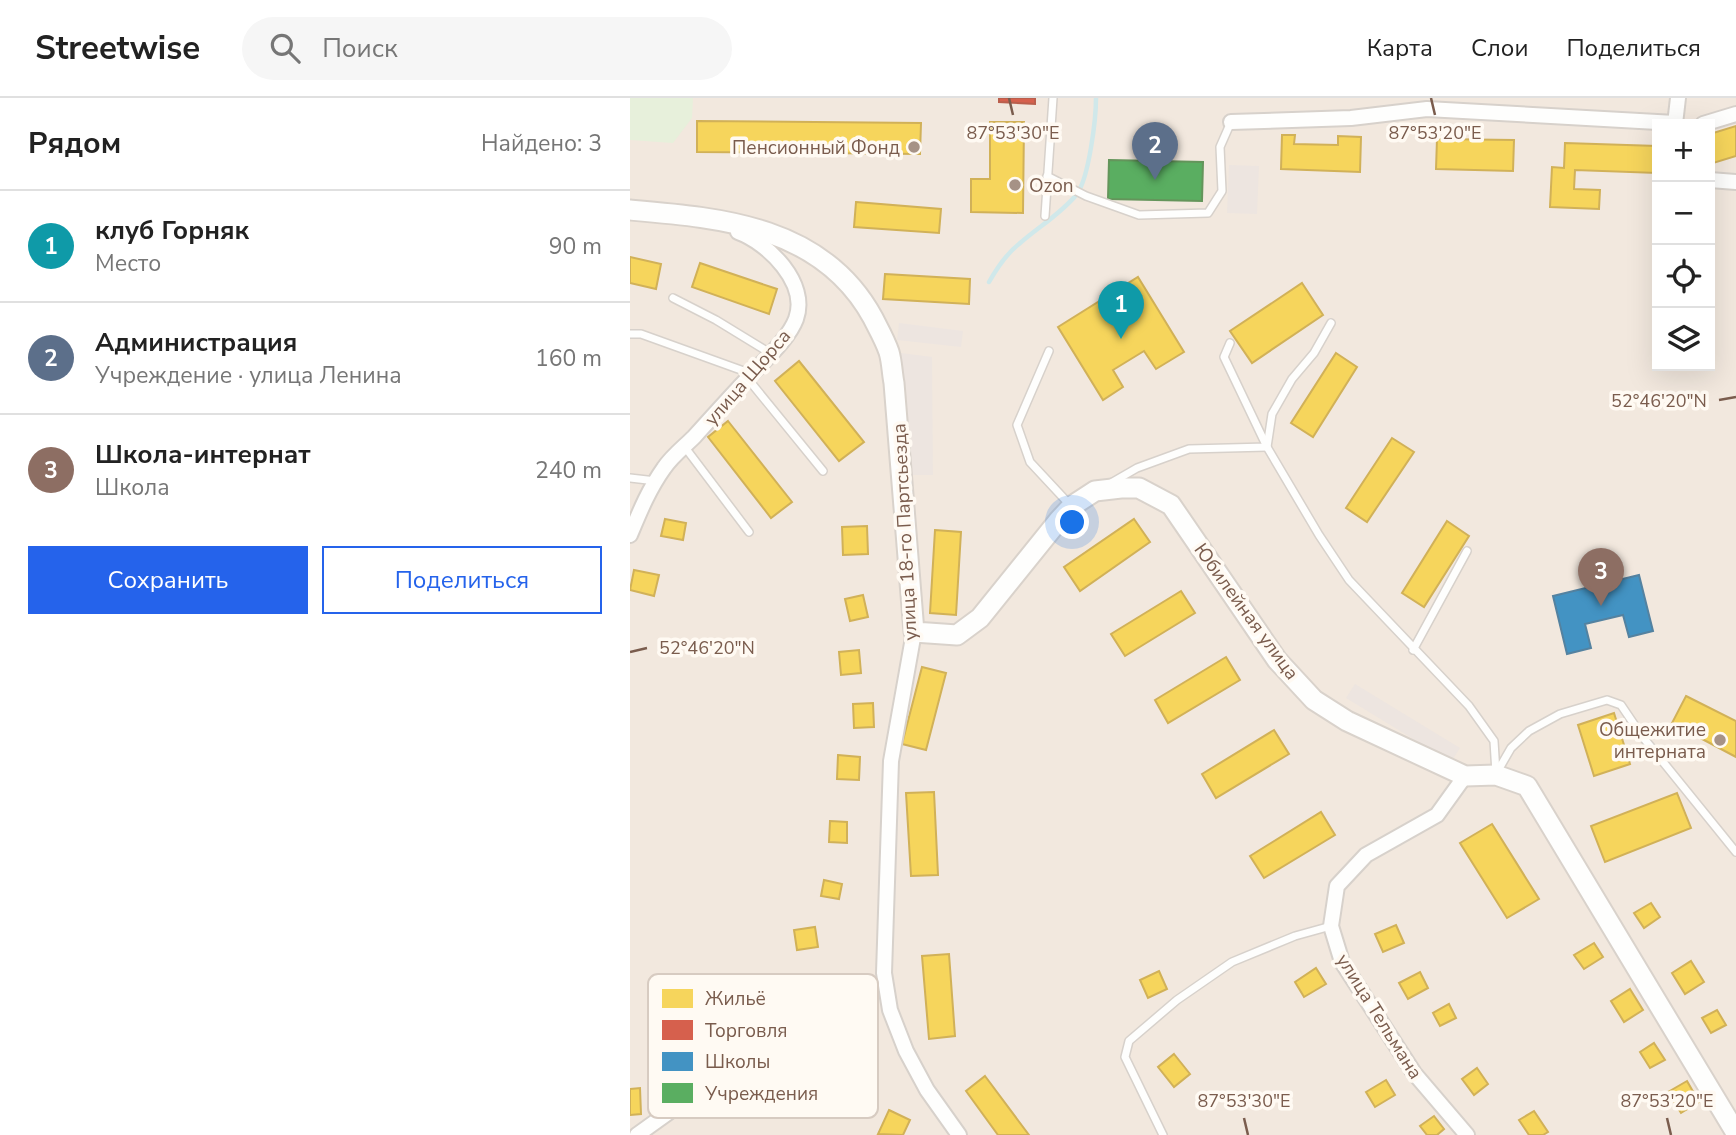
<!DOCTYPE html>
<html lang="ru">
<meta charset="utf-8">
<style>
:root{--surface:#fff;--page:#f6f6f6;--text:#222;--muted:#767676;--line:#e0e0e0;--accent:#2563eb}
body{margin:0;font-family:"Nunito Sans",sans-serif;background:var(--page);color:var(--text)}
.controls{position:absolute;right:21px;top:21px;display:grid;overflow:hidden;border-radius:0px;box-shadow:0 7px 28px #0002}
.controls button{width:63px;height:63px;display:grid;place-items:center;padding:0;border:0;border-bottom:2px solid var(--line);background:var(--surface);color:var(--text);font:35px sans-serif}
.you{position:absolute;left:443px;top:425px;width:24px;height:24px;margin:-18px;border:5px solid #fff;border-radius:50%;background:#1a73e8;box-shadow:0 0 0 10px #1a73e833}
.badge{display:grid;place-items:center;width:46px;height:46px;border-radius:50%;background:var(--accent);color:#fff;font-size:23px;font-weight:700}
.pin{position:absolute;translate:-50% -58px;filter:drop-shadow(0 2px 4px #0008)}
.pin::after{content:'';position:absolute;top:37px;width:24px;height:21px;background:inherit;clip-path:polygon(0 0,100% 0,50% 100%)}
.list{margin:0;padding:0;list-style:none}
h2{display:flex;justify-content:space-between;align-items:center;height:91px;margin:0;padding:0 28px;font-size:30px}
h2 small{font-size:23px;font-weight:400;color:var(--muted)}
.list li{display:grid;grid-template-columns:46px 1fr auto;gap:21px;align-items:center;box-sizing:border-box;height:112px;padding:0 28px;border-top:2px solid var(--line)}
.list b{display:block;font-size:26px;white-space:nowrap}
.list p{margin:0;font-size:23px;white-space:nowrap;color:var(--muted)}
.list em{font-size:23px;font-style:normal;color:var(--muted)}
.actions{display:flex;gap:14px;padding:21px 28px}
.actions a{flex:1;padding:16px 0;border:2px solid var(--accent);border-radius:0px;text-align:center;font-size:24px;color:var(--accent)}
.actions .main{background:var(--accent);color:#fff}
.icon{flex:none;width:38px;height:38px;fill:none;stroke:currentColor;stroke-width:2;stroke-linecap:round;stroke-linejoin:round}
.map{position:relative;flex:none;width:1106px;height:1037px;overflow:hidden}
header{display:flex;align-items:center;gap:42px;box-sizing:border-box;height:98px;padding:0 35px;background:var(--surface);border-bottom:2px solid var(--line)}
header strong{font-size:33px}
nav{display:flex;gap:38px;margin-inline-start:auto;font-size:24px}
.search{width:490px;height:63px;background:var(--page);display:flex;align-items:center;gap:18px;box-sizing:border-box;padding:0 24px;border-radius:38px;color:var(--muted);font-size:26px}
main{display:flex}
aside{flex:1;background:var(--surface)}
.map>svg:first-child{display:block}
</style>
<header>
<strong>Streetwise</strong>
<div class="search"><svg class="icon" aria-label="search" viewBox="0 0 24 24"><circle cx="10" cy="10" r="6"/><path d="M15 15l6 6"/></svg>Поиск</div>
<nav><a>Карта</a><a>Слои</a><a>Поделиться</a></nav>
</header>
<main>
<aside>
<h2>Рядом<small>Найдено: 3</small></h2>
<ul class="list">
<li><span class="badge" style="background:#0f9aa8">1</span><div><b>клуб Горняк</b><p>Место</p></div><em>90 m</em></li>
<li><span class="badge" style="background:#5c6f8a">2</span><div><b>Администрация</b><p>Учреждение · улица Ленина</p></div><em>160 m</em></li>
<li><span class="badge" style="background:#8d6e63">3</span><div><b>Школа-интернат</b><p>Школа</p></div><em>240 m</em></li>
</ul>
<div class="actions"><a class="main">Сохранить</a><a>Поделиться</a></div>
</aside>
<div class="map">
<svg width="1106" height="1037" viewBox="0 0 1106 1037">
<rect width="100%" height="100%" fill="#f9f5f0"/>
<path fill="#f2e8de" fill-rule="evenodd" d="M0,0H1106V1037H0ZM1027,26H1080V268H1027Z"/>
<g fill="#ede5e0">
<polygon points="599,67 629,68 627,116 597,115"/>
<polygon points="269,225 333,233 331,249 267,242"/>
<polygon points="271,255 302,259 303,377 276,377"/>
<polygon points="725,586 830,650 821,664 716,600"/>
</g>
<polygon fill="#e7f0db" points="0,0 63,0 62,20 43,45 0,42"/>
<g fill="#f6d55c" stroke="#d1b158" stroke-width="2">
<polygon points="67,23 291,25 290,56 67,54"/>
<polygon points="360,24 394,24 393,115 341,114 341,81 360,81"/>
<polygon points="1106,28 1106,58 1080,66 1080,36"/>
<polygon points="652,37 665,37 664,46 708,47 708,38 731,39 730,74 651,71"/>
<polygon points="807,41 884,42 883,73 806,71"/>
<polygon points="935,45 1027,48 1027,75 945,72 944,91 970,92 969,111 920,109 922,69 934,70"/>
<polygon points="226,104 311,111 309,135 224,129"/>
<polygon points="0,159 31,166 26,191 0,185"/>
<polygon points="70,165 147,191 139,216 62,189"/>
<polygon points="255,176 340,181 339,206 253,201"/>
<polygon points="508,179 554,254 526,271 514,253 483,272 493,289 473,302 428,229"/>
<polygon points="672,185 693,217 622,265 600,233"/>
<polygon points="706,255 727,269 683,339 661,325"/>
<polygon points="169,263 234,344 209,363 145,283"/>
<polygon points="98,323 162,404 141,420 78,339"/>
<polygon points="762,340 784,354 737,424 716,410"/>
<polygon points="35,421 56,425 53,442 31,438"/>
<polygon points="504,421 520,444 450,493 434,469"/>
<polygon points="817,423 839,438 794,509 772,495"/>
<polygon points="237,428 238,456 213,457 212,429"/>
<polygon points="305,432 331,434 326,517 300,515"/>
<polygon points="4,472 29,477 24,498 0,492"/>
<polygon points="551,493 565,515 495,558 481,536"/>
<polygon points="233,497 238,519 220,523 215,501"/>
<polygon points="229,552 231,575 211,577 209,554"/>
<polygon points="596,559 610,582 538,625 525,602"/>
<polygon points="292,569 316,575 296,652 272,646"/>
<polygon points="1056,598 1106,623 1106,659 1042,625"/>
<polygon points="243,605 244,629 224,630 223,606"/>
<polygon points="984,615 1000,666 964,678 948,627"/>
<polygon points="644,632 659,656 586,700 572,676"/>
<polygon points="208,657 230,659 229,682 207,681"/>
<polygon points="304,694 308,777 281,778 276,695"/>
<polygon points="1047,695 1061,730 975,764 961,728"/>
<polygon points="691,714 705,737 634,780 620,758"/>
<polygon points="200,723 217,724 217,745 199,744"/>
<polygon points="862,726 909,801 877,820 830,745"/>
<polygon points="194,782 212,786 209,801 191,798"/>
<polygon points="1021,805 1030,819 1014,830 1004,815"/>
<polygon points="766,827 774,845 753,854 745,836"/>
<polygon points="185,829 188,849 167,852 164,832"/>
<polygon points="964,845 973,859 954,871 944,857"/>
<polygon points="319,856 325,938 299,941 292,858"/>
<polygon points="1061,863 1074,884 1055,896 1042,875"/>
<polygon points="686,870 696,886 674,899 665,884"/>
<polygon points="529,873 537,891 518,900 510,882"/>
<polygon points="790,874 798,890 778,901 769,885"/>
<polygon points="1000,891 1013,912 994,924 981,903"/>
<polygon points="819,906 826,920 810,928 803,915"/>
<polygon points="1087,912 1096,927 1081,935 1072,920"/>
<polygon points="1024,945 1035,962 1020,970 1010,954"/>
<polygon points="544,956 560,976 544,989 528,969"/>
<polygon points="847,970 858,986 844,997 832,981"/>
<polygon points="355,978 399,1037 368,1037 336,993"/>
<polygon points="756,982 765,997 745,1009 736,994"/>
<polygon points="1057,983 1069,1004 1051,1015 1038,994"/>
<polygon points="10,990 11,1016 0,1017 0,991"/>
<polygon points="259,1012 280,1022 273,1037 248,1036"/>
<polygon points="904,1013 918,1034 913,1037 899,1037 889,1022"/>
<polygon points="804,1018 814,1031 807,1037 797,1037 790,1028"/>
</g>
<polygon fill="#d6604d" stroke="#ba5f4d" stroke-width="2" points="369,0 405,0 405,6 369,4"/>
<polygon fill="#4393c3" stroke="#5482a0" stroke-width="2" points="1009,477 1023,533 999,539 993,517 955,526 961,550 937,556 923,498"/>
<polygon fill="#5aae61" stroke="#64955b" stroke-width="2" points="479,62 573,64 572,103 478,101"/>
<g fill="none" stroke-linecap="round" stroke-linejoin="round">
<path stroke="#d0e8ea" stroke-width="4.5" d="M359,184C367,170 376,156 389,146C408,129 431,116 447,96C459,79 466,21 466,0"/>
<g stroke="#d7d1cb" stroke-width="10">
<g id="lane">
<polyline points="417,78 456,98 509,117 578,115 592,93 590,49 601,24"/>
<polyline points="415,118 423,0"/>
<polyline points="43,200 86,222 140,255"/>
<polyline points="0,236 11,236 122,276"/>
<polyline points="600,245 594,259 637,349 689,437 719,482 839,608 864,643 866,675"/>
<polyline points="419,253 387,327 400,364 441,408"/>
<polyline points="118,281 193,373"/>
<polyline points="54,348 119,434"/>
<polyline points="0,380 26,383"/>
<polyline points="481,385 507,370 559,351 637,349 642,316 662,281 684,255 701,225"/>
<polyline points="783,552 837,453"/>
<polyline points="866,676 881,650 899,633 930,616 977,602 991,607 1012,638 1106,754"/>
<polyline points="533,1037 495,959 499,943 547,902 602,864 665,838 701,828"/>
</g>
</g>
<g stroke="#d7d1cb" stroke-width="18">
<g id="street">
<polyline points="601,24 721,20 797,11 1045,25"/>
<polyline points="1045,26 1048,0"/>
<polyline points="1073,26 1106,16"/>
<polyline points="1080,82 1106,84"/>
<path d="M0,437C10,413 19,391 34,370C42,358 54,349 64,339C82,319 100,299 119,279C134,262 158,242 166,221C179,185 138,145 108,134"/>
<polyline points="284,534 261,663 254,875 260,912 276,953 297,992 329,1037"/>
<polyline points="835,678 807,717 736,757 707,788 701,828 712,864 784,975 837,1037"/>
<polyline points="7,1037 99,971"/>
</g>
</g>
<g stroke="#d9d2cb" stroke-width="23">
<path id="secondary" d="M0,112C93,120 193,128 243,220C248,230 255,242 259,254C262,264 262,275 264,285L284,534L327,537L350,520L429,422L442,408L465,393L491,390H509L541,407L647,562L684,602L717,623L835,678L866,677L897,688L1106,1035"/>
</g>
<use href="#lane" stroke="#fefefd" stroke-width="7"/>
<use href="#street" stroke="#fefefd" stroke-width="14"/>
<use href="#secondary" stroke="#fefefd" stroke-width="19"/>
</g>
<path fill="none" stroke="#7a5c4d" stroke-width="2.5" d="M379,0L383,17M801,0L805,17M1089,302L1106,299M0,554L17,550M614,1020L618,1037M1037,1020L1041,1037"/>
<g fill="#a69286" stroke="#fffaf3" stroke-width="2.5">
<circle cx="284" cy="49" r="7"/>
<circle cx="385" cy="87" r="7"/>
<circle cx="1090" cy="642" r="7"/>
</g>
<g text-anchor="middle" stroke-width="7" stroke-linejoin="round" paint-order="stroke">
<g font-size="19" fill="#7a5c4d" stroke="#fffaf3" text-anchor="end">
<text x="270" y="56">Пенсионный Фонд</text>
<text x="399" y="94" text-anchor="start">Ozon</text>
<text x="1076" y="638">Общежитие<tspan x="1076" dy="22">интерната</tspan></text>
</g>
<g font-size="19" fill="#7a5c4d" stroke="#fffaf3">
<text transform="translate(117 279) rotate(-49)" y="7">улица Щорса</text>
<text transform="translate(274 434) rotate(-93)" y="7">улица 18-го Партсьезда</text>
<text transform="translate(617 513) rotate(54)" y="7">Юбилейная улица</text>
<text transform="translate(750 918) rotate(58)" y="7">улица Тельмана</text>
</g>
</g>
<rect x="18" y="876" width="230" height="144" rx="10" fill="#fffaf3" stroke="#d7cbc1" stroke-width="2"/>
<rect x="32" y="891" width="31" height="19" fill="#f6d55c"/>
<rect x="32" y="922" width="31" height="20" fill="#d6604d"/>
<rect x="32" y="954" width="31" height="19" fill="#4393c3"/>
<rect x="32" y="985" width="31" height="20" fill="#5aae61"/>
<g font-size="19" fill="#7a5c4d">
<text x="75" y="907">Жильё</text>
<text x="75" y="939">Торговля</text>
<text x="75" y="970">Школы</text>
<text x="75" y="1002">Учреждения</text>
</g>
<g font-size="18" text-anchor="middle" fill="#7a5c4d" stroke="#fffaf3" stroke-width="7" stroke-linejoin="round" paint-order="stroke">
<text x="383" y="41">87°53'30"E</text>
<text x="805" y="41">87°53'20"E</text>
<text x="1029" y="309">52°46'20"N</text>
<text x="77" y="556">52°46'20"N</text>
<text x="614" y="1009">87°53'30"E</text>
<text x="1037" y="1009">87°53'20"E</text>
</g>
</svg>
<div class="controls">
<button>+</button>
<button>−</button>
<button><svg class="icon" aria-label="locate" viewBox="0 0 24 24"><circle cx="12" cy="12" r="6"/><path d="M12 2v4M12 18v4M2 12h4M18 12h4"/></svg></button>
<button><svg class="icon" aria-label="layers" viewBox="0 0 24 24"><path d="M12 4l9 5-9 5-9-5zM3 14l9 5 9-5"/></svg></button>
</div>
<div class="you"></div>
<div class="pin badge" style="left:491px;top:241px;background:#0f9aa8">1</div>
<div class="pin badge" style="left:525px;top:82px;background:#5c6f8a">2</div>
<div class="pin badge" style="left:971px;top:508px;background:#8d6e63">3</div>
</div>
</main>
